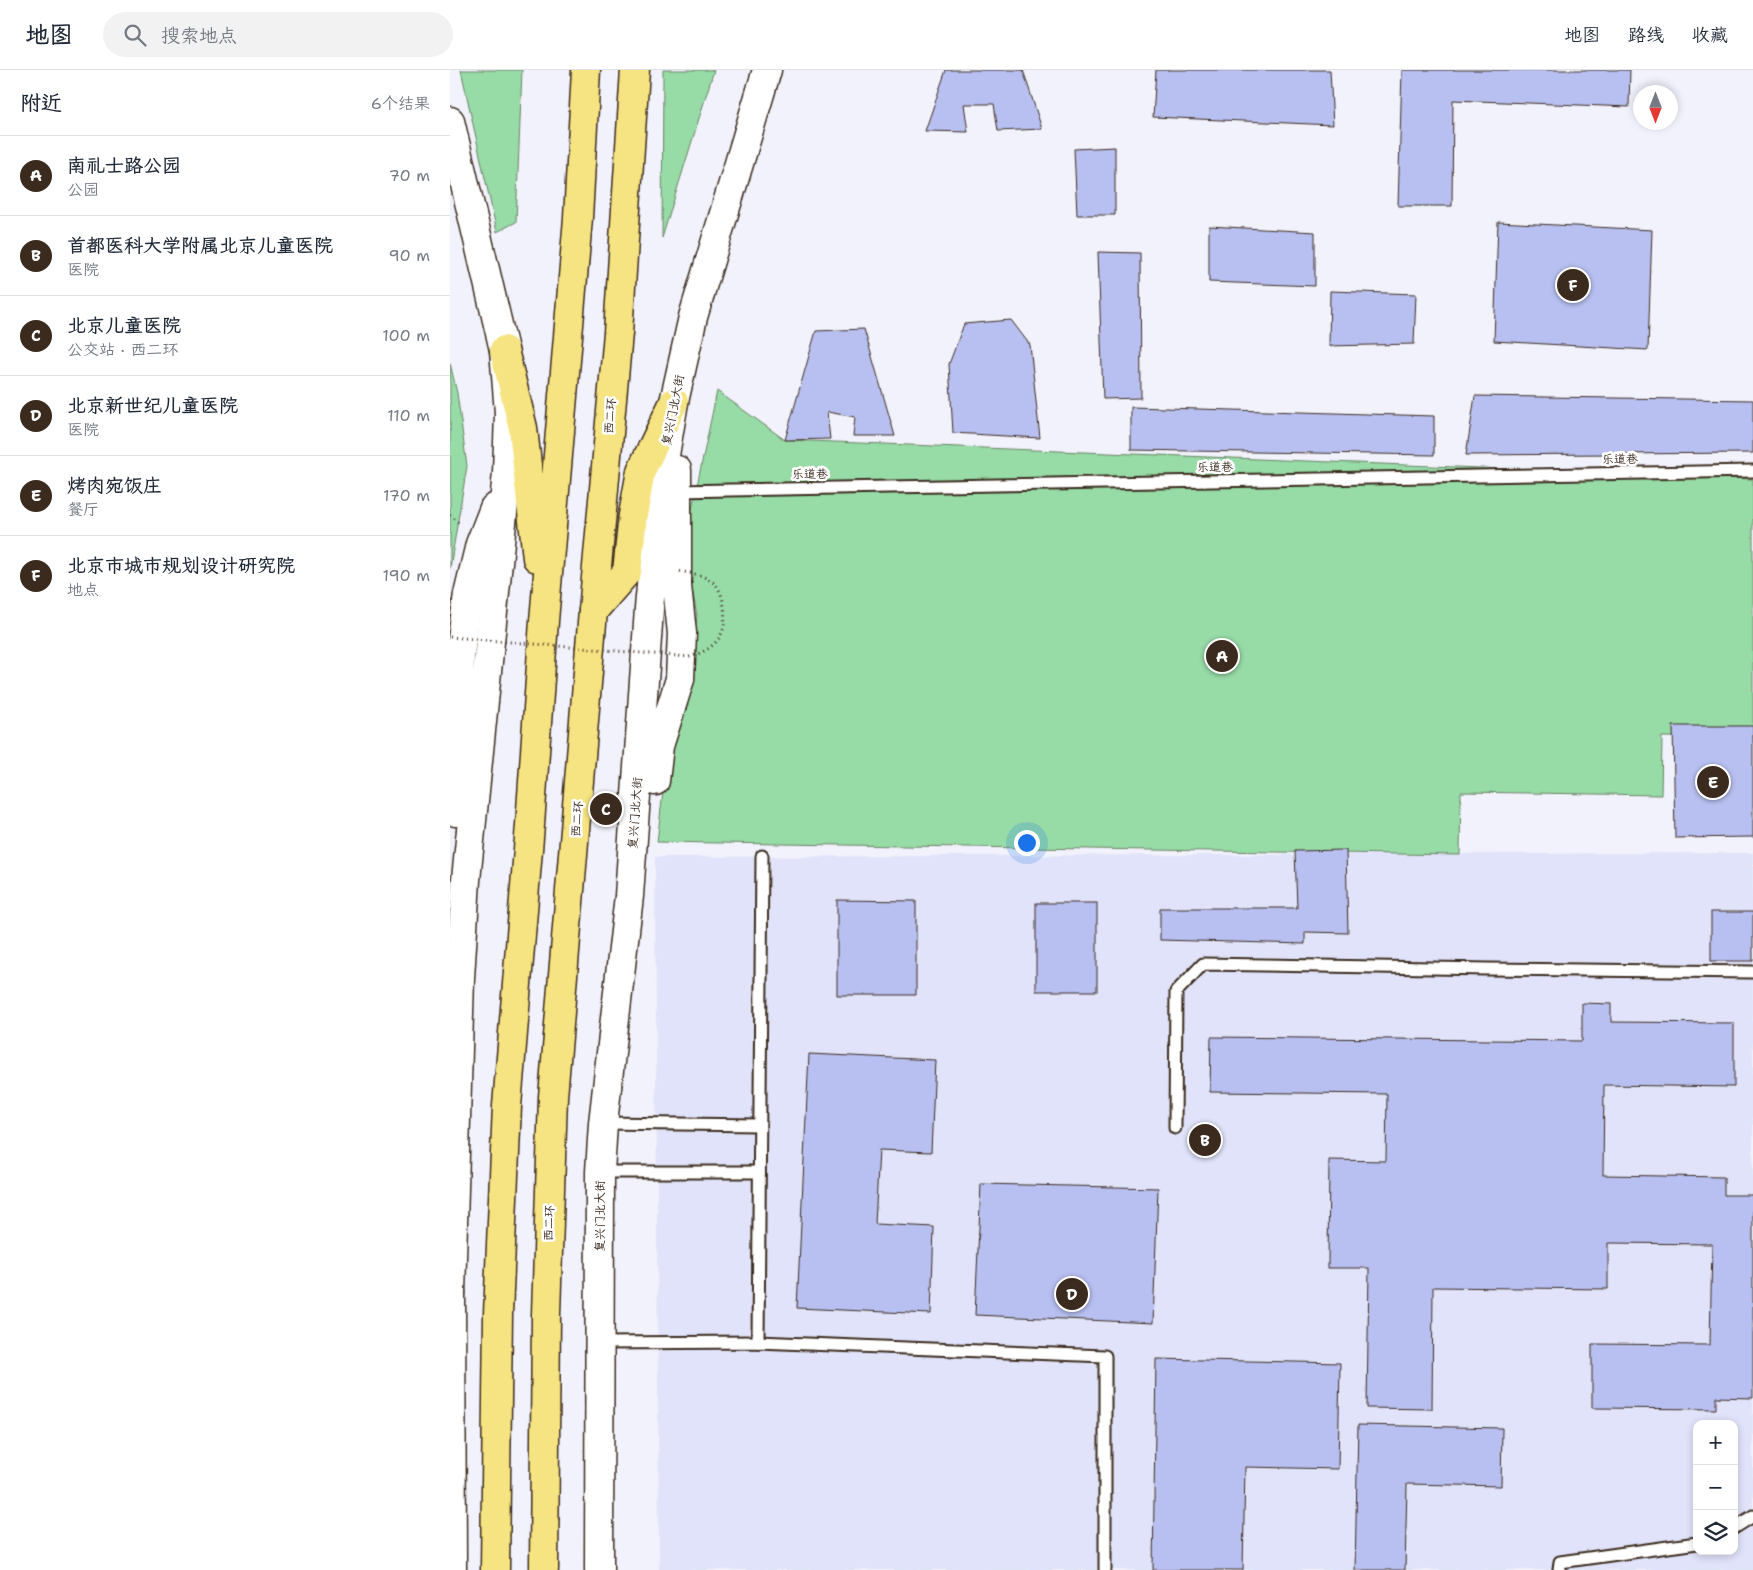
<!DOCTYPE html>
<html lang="zh">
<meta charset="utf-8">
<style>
:root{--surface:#fff;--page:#f2f2f3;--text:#1f2937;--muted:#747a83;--line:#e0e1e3;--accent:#3b2a1e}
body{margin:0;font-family:"Shantell Sans","LXGW WenKai TC",sans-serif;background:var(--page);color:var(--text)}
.controls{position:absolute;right:15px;bottom:15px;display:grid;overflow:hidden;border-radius:10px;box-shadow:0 2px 8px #0003}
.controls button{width:45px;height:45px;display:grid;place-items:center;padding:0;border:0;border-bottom:1px solid var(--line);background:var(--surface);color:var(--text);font:25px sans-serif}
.compass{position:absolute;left:1183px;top:15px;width:45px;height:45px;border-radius:50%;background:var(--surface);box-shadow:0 2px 8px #0003;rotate:180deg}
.you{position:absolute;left:576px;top:772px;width:18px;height:18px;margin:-12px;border:4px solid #fff;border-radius:50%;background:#1a73e8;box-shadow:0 0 0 8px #1a73e833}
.badge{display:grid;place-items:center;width:32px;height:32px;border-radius:50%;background:var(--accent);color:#fff;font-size:16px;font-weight:700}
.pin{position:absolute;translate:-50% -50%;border:2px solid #fff;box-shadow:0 1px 5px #0006}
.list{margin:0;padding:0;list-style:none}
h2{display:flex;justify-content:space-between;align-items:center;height:65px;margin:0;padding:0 20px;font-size:21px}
h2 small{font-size:16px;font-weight:400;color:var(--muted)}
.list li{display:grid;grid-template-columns:32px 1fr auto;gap:15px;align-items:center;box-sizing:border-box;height:80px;padding:0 20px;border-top:1px solid var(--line)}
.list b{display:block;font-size:19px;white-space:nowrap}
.list p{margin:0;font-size:16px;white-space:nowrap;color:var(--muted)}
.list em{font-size:16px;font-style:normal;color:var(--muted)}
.icon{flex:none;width:28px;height:28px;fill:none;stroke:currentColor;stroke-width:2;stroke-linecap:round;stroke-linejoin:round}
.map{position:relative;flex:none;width:1303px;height:1500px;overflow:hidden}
header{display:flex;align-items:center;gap:30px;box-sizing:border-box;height:70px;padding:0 25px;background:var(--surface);border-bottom:1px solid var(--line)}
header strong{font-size:24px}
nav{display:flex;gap:28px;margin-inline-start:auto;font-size:18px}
.search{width:350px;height:45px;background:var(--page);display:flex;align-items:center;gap:12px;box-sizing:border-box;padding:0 18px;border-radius:28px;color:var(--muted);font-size:19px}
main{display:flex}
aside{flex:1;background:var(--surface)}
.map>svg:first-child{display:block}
</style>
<header>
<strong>地图</strong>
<div class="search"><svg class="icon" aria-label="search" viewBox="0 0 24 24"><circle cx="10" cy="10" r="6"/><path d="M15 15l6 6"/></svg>搜索地点</div>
<nav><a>地图</a><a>路线</a><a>收藏</a></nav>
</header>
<main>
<aside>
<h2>附近<small>6个结果</small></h2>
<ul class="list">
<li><span class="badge">A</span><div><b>南礼士路公园</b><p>公园</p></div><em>70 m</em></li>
<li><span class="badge">B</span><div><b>首都医科大学附属北京儿童医院</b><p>医院</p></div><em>90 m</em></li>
<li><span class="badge">C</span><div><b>北京儿童医院</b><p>公交站 · 西二环</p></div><em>100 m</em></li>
<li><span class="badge">D</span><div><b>北京新世纪儿童医院</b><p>医院</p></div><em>110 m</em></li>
<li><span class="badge">E</span><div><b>烤肉宛饭庄</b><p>餐厅</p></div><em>170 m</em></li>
<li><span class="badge">F</span><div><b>北京市城市规划设计研究院</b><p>地点</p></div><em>190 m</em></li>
</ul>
</aside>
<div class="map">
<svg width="1303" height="1500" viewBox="0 0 1303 1500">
<rect width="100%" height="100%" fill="#f1f2fc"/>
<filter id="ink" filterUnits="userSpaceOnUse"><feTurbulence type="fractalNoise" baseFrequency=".02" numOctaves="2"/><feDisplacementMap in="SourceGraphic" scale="10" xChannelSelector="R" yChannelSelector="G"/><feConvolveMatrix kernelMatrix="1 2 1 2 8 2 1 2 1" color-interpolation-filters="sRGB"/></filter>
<g filter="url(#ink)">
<path fill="#e0e3f9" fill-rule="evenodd" d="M1303,783V1500H209L205,787ZM1247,1354H1284V1481H1247Z"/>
<g fill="#97dba7" stroke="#698262">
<polygon points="11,0 72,0 66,152 47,162"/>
<polygon points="213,0 264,0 212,168"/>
<polygon points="0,293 7,323 17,396 0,498"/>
<polygon points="267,321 335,370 1303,409 1303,668 1212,667 1211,725 1011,722 1010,785 207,772 219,672 235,627 247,546 238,496 241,444"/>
</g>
<g fill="#b8c0f1" stroke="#3b2a1e">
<polygon points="496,0 573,0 592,59 548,61 544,34 514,34 518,62 475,61"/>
<polygon points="706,0 880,0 883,55 703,47"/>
<polygon points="952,0 1180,0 1179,37 1003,30 1002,136 948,136"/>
<polygon points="665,77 665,145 627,145 624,79"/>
<polygon points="1048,152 1202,160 1198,280 1044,271"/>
<polygon points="759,156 865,162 865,216 759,212"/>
<polygon points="648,182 690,183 691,328 653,329"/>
<polygon points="880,221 966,224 964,274 879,276"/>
<polygon points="561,250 580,275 590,368 503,363 499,294 514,254"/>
<polygon points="414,259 445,366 403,366 405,347 377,342 380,369 335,370 366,261"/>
<polygon points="1025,326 1303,330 1303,383 1016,385"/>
<polygon points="681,337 984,346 984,385 681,380"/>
<polygon points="1223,656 1303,656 1303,767 1225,768"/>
<polygon points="896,780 898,863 855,862 855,874 710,870 710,838 847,838 845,781"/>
<polygon points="387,830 466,831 466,925 387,925"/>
<rect x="586" y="833" width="61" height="88"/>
<rect x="1261" y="842" width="42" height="49"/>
<polygon points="1132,933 1161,934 1161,952 1284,953 1284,1017 1154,1015 1153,1105 1274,1107 1274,1125 1303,1125 1303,1328 1266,1327 1266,1339 1142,1338 1142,1274 1260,1275 1262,1174 1158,1173 1158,1219 983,1217 982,1339 917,1338 919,1198 878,1198 879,1090 936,1091 937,1024 760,1022 761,967 1132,971"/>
<polygon points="359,984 485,990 481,1082 429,1080 425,1154 484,1157 481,1244 347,1238"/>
<polygon points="531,1114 708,1118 703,1253 525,1245"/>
<polygon points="706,1289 890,1293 888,1399 795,1397 793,1500 703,1500"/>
<polygon points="908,1355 1052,1358 1051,1416 957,1414 955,1500 905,1500"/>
</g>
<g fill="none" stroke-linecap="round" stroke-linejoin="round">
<g stroke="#3b2a1e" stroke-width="15">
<g id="service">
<polyline points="227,421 1303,401"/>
<polyline points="153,1053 309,1055"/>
<polyline points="725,1058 726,922 753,894 1038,899 1303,902"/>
<polyline points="150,1102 309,1102"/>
<polyline points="308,1272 312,786"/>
<polyline points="149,1273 308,1272 655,1286 655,1500"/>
<polyline points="1284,1458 1303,1446"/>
<polyline points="1109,1500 1110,1492 1247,1473"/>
</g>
</g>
<g stroke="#3b2a1e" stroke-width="31">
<g id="tertiary">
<polyline points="0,51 54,280 59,343 57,403 16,810 10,908 1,1223 2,1500"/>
<polyline points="205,711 209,676 230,609 232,563 227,516 227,400"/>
<polyline points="6,742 10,585 18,524 30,474 44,438"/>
<polyline points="149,1500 150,1102 153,1053 179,826 199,539 209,423 216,379 224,332 243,247 317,0"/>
</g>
</g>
<g stroke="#3b2a1e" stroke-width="31">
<polyline id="secondary" points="0,1223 1,1223"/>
</g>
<g stroke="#3b2a1e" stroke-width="31">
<g id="trunk">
<polyline points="54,280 73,358 87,488"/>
<polyline points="143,541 177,502 183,445 191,401 224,332"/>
<polyline points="45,1500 48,1244 57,1036 80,755 94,551 128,148 136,0"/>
<polyline points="94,1500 96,1244 103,1027 143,541 168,263 185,0"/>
</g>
</g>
<polyline stroke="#3b2a1e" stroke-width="3" stroke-dasharray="1 4" stroke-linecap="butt" points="0,445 9,453"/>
<use href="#service" stroke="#fff" stroke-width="11"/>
<use href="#tertiary" stroke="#fff" stroke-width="28"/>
<use href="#secondary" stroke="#fff" stroke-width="28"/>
<use href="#trunk" stroke="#f6e381" stroke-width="28"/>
<path stroke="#3b2a1e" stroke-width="3" stroke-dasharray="1 4" stroke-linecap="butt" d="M0,567L239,587C265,579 278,566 274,537C273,530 271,521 266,515C256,505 241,503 227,501"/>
</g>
</g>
<g text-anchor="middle" stroke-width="5" stroke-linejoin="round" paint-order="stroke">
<g font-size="12" fill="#3b2a1e" stroke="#fff">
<text transform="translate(223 340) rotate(-79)" y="4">复兴门北大街</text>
<text transform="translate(160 346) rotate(-85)" y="4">西二环</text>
<text transform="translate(1170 389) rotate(-1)" y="4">乐道巷</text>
<text transform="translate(765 397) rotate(-1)" y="4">乐道巷</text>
<text transform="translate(360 404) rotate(-1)" y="4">乐道巷</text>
<text transform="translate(185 743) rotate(-86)" y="4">复兴门北大街</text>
<text transform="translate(127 749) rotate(-85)" y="4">西二环</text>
<text transform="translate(150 1146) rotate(-90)" y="4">复兴门北大街</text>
<text transform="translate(99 1153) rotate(-88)" y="4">西二环</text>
</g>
</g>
</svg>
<div class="controls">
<button>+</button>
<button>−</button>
<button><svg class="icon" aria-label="layers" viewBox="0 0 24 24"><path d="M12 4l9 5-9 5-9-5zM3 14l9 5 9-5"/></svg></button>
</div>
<svg class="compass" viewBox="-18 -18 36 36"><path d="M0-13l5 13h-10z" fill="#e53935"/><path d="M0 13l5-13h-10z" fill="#747a83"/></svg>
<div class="you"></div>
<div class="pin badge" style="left:772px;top:586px">A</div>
<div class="pin badge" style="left:755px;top:1070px">B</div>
<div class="pin badge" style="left:156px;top:739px">C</div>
<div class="pin badge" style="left:622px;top:1224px">D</div>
<div class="pin badge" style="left:1263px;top:712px">E</div>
<div class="pin badge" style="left:1123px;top:215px">F</div>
</div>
</main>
